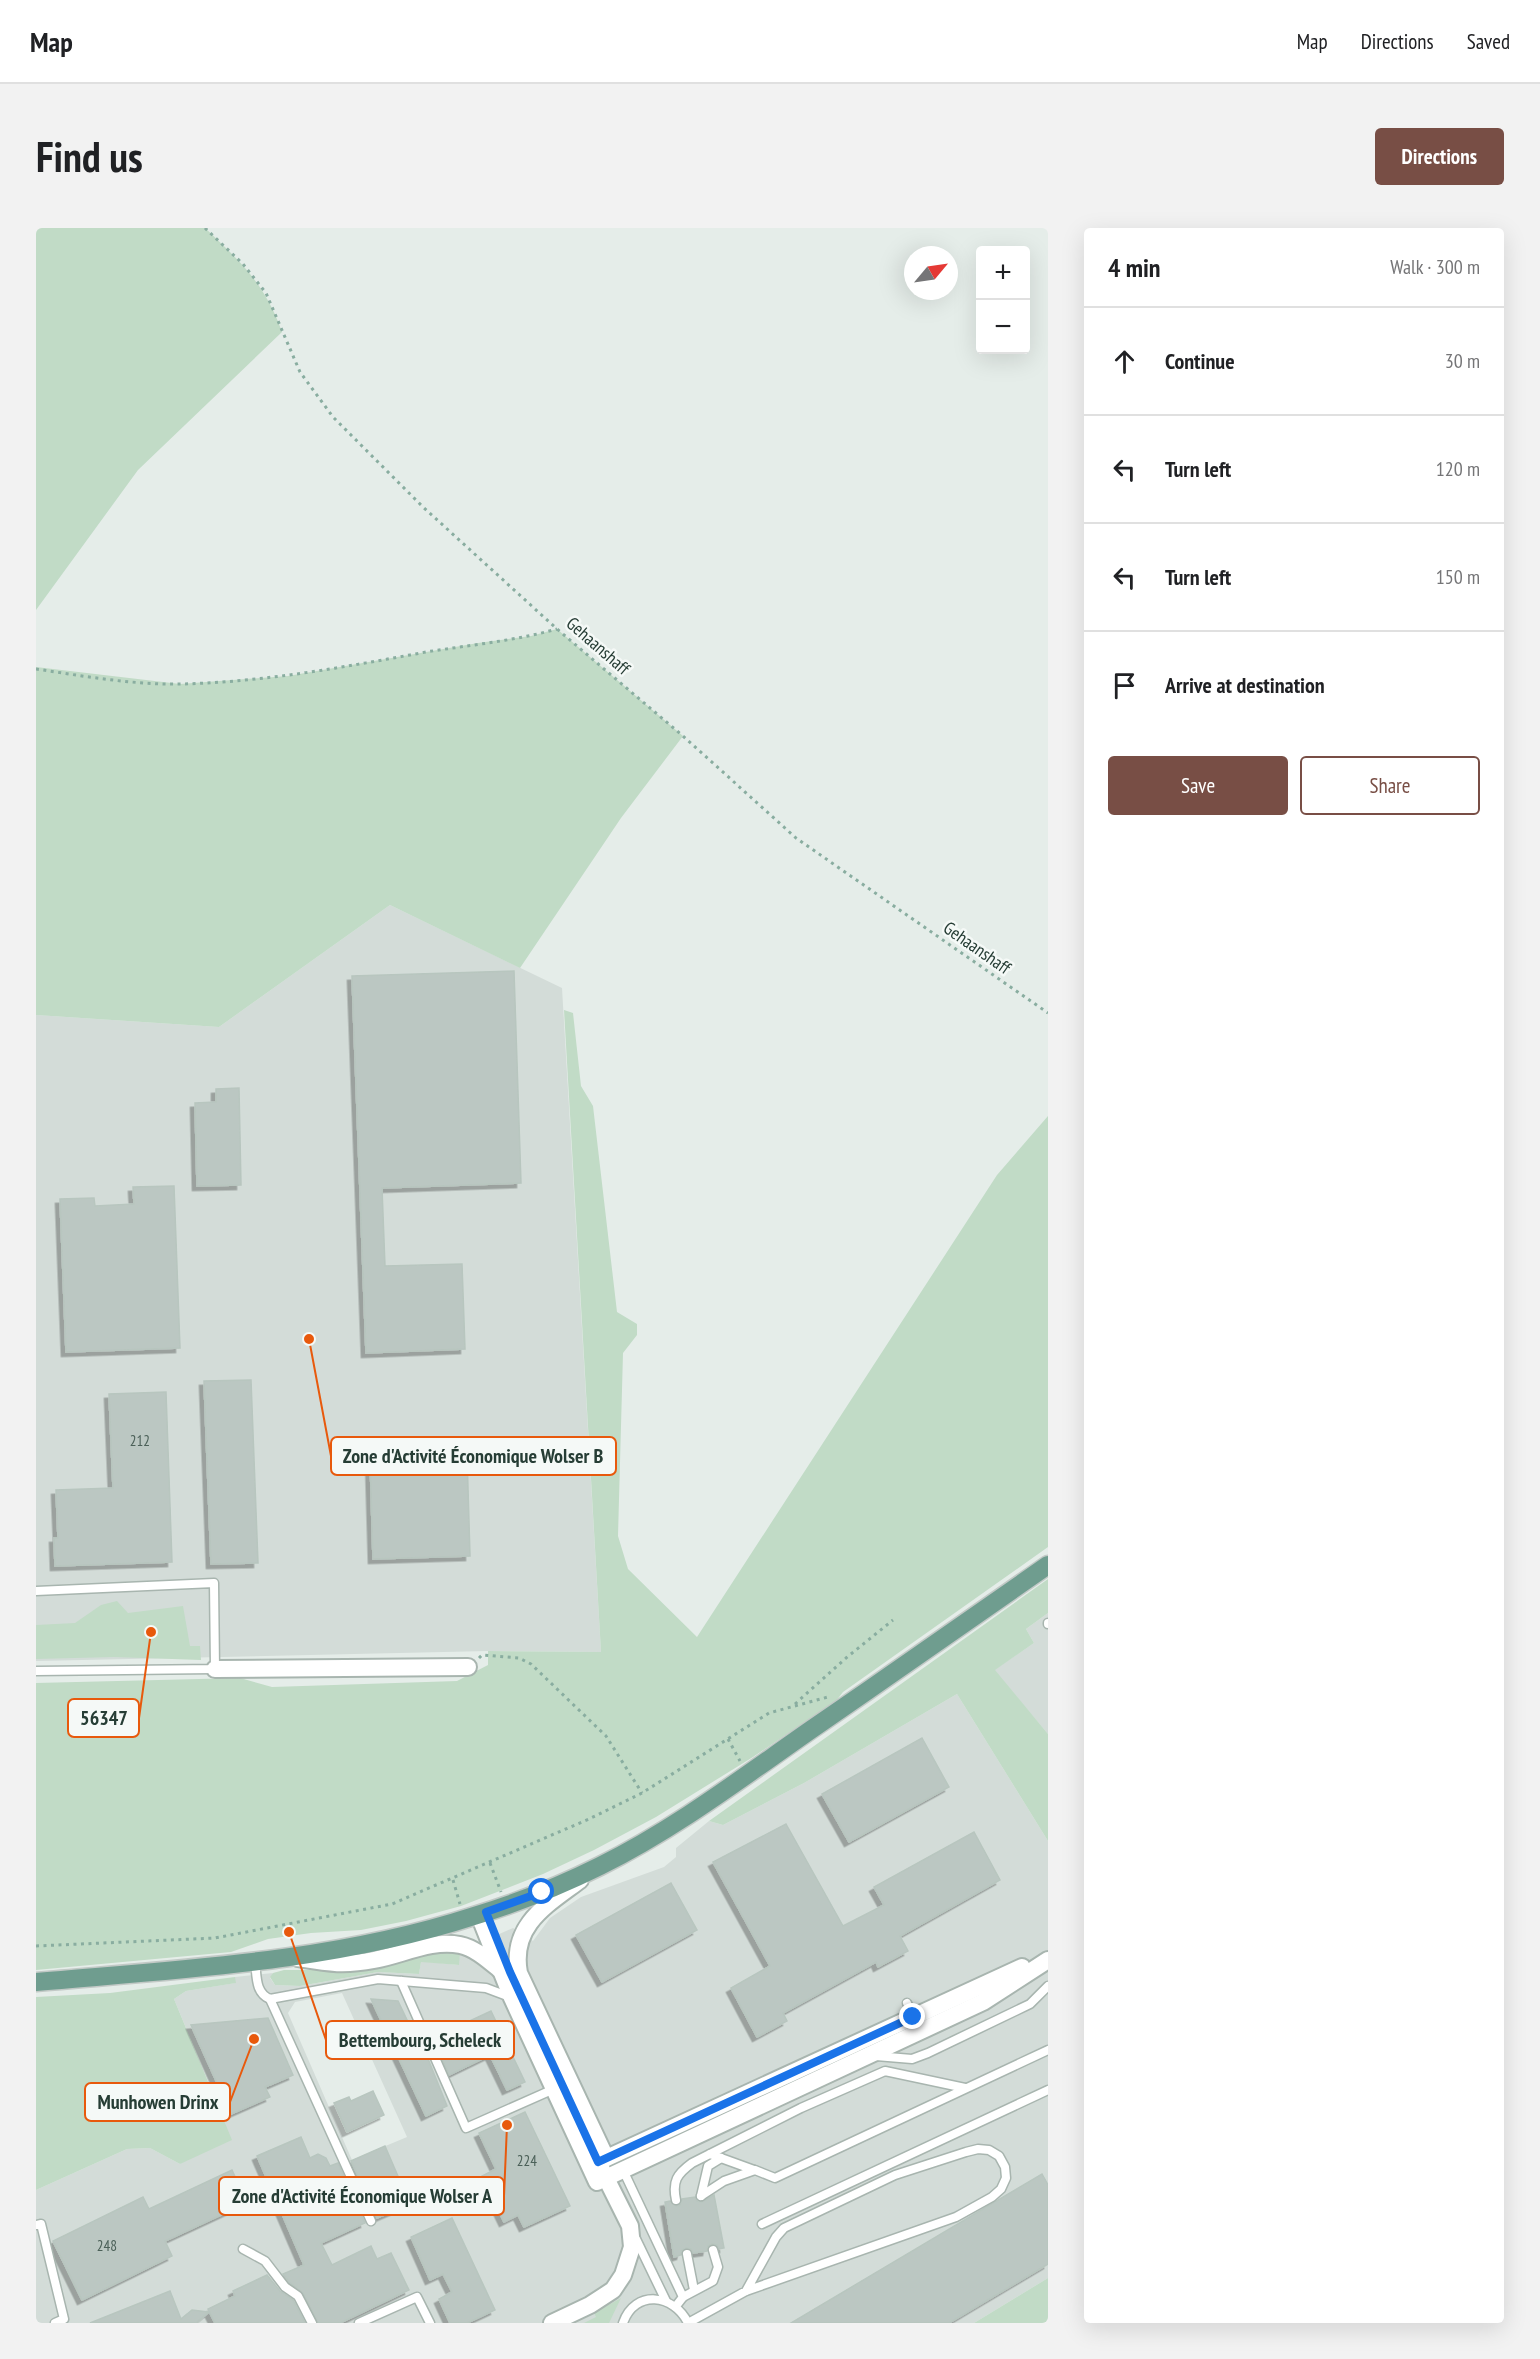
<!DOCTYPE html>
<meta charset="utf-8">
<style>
:root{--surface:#fff;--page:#f2f2f2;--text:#202124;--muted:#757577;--line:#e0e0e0;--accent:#784e45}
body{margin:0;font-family:"PT Sans Narrow",sans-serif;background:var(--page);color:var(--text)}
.controls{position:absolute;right:18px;top:18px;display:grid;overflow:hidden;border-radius:6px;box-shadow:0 6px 24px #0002}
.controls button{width:54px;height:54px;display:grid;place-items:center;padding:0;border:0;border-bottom:2px solid var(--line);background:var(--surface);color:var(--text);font:30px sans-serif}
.compass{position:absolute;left:868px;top:18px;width:54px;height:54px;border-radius:50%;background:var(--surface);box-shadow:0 6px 24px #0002;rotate:61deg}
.stop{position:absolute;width:18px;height:18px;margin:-14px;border:4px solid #1a73e8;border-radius:50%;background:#fff}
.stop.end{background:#1a73e8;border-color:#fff;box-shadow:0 2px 6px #0008}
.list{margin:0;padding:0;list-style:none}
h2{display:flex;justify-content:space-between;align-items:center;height:78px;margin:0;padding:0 24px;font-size:26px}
h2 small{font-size:20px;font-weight:400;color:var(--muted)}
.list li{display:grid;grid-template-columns:39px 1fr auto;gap:18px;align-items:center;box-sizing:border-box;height:108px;padding:0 24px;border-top:2px solid var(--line)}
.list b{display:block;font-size:22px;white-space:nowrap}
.list em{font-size:20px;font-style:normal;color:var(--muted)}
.actions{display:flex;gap:12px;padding:18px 24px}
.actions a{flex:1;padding:14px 0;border:2px solid var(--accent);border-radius:6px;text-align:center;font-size:21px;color:var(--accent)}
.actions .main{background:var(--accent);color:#fff}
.icon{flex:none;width:33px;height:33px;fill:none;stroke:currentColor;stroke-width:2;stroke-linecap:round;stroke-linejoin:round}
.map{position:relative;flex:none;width:1012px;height:2095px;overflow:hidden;border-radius:6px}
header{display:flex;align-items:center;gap:36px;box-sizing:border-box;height:84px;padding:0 30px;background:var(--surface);border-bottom:2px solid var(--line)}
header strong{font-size:28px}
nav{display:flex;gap:33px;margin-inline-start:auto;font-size:21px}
.intro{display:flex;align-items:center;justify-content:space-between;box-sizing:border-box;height:144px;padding:0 36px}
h1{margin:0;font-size:42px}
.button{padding:15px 27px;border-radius:6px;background:var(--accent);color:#fff;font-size:21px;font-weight:700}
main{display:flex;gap:36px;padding:0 36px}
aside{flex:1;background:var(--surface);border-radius:6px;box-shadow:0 6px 24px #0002}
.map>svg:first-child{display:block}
</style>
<header>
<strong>Map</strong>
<nav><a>Map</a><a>Directions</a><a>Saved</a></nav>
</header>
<div class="intro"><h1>Find us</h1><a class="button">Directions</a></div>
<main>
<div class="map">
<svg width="1012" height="2095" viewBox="0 0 1012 2095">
<defs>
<filter id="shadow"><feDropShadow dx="-4.5" dy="4.5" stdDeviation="0" flood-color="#0004"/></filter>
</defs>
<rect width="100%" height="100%" fill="#e5ede9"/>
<g fill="#d3dcd8" fill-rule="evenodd">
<polygon points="354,677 526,760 565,1424 452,1423 0,1433 0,787 183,799"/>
<polygon points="1012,1385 1012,1506 958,1442 998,1415 990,1401"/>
<path d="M921,1466L1012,1613V2050L938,2095H0V1962L91,1921L114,1920L144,1936L189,1894L138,1771L150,1763L199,1755V1749L237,1745L234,1750L239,1757L264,1758L342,1744L383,1746L385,1733L422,1737L424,1725L437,1722L443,1715L477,1700L497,1713L514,1690L545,1669L628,1639L640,1629V1620L673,1593L687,1597L768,1555ZM306,1765L371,1909L316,1932L252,1785L259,1774Z"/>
</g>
<g fill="#c1dbc6">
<path d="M0,0H169C205,34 229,56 246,104L102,242L0,382Z"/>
<polygon points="521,401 647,508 585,590 484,740 354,677 183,799 0,787 0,439 144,456 252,448 442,415 495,408"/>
<polygon points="528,782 537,785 545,858 557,878 581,1084 601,1096 601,1107 587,1125 582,1308 592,1341 661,1409 961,947 1012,888 1012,1319 807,1464 800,1473 717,1529 620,1589 558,1622 507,1646 425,1678 370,1693 325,1702 275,1705 232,1711 195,1724 0,1742 0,1455 204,1450 236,1459 421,1453 452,1437 452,1423 565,1424"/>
<polygon points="1012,1351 1012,1385 990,1401 998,1415 959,1442 1012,1506 1012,1613 921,1466 768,1555 687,1597 673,1593"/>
<polygon points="81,1373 92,1385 147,1378 154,1418 164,1418 165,1432 78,1429 0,1431 0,1397 39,1395 65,1377"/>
<polygon points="403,1722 424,1725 423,1737 385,1734 383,1746 342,1744 264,1758 239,1757 234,1749 237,1745 248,1742 303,1742"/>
<polygon points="199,1749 200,1755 150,1763 138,1771 196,1912 144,1936 114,1920 91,1921 0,1962 0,1769 74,1765"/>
<polygon points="1012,2050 1012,2095 938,2095"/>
<polygon points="585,2070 573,2095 548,2095 560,2089 558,2085"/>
</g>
<g fill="#bbc7c2" stroke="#b8c6bf" stroke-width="1.5" filter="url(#shadow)">
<polygon points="478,743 485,955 346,960 349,1038 426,1036 429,1121 330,1125 316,748"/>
<polygon points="203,860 205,957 161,958 159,875 180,874 180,861"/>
<polygon points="138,958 144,1120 30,1124 24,971 58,970 59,978 98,976 97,959"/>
<polygon points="215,1152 222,1335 175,1336 168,1153"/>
<polygon points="130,1164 136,1334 19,1338 18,1310 22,1310 20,1262 77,1260 73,1166"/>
<polygon points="431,1226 434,1328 337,1331 334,1229"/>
<polygon points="886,1510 913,1559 813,1614 786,1566"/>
<polygon points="750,1596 807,1698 848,1677 838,1659 938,1604 964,1652 864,1708 872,1723 842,1739 840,1734 747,1785 751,1793 721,1809 695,1760 734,1738 677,1634"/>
<polygon points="635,1655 661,1702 566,1754 540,1707"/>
<polygon points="335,1771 362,1773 383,1817 386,1816 411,1878 390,1888"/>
<polygon points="455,1783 489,1854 471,1862 454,1827 413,1847 397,1810"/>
<polygon points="232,1790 257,1847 229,1859 234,1869 195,1886 155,1797"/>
<polygon points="337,1863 348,1887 311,1904 298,1875 313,1869 315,1873"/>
<polygon points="489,1884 534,1978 488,1999 482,1987 468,1994 446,1948 460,1941 443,1905"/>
<polygon points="265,1909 274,1930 282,1926 290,1930 294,1938 302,1935 329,1995 285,2015 296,2037 335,2018 341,2031 355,2025 373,2062 304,2095 282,2095 267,2065 253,2054 247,2046 268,2037 221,1928"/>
<polygon points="349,1918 374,1976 341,1990 315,1933"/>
<polygon points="196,1942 211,1975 129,2013 136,2028 46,2072 17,2013 107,1969 113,1981"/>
<polygon points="1006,1946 1012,1957 1012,2036 913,2095 755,2095"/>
<polygon points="678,1967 688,2020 683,2021 681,2017 676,2016 672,2018 671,2023 657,2025 655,2021 650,2020 646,2022 645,2027 638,2029 629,1974 634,1973 640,1978 644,1977 646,1971 659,1969 661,1973 666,1974"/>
<polygon points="416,1990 459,2082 431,2095 414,2095 403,2071 416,2064 407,2046 394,2052 375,2009"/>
<polygon points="231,2047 244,2063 257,2072 269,2095 179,2095 172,2081 199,2068 197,2063"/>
<polygon points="134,2063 145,2091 156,2082 173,2084 160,2095 54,2095"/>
</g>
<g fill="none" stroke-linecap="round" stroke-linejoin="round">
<g stroke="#a8b5af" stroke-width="11">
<g id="lane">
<polyline points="0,1363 178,1355 179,1441 0,1443"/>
<polyline points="1012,1395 1012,1396"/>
<path d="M219,1734C221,1748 219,1765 234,1771L342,1751L450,1760L474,1769"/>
<polyline points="365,1753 430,1900 518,1861"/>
<polyline points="234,1771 335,1993"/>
<polyline points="871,1775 878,1791"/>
<polyline points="840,1828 876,1831 892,1825 994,1776 1012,1758"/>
<polyline points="674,1926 718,1942"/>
<polyline points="587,1942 647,2069 640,2078"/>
<polyline points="665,1968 688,1953 719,1942 739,1950 1012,1822"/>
<polyline points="665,1968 672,1938 685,1930"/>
<path d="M640,1972C636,1953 641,1946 656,1935L765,1880L849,1843L929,1860"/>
<polyline points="726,1996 1012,1862"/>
<polyline points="0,1997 5,1996 28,2091 19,2095"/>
<polyline points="600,2011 630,2073"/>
<polyline points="207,2021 229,2033 249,2059 262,2068 276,2095"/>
<polyline points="651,2026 658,2062"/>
<polyline points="647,2069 677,2053 682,2039 677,2022"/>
<polyline points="323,2095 381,2069 394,2095"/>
<path d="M587,2095C599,2061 638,2066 652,2095"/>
<polyline points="652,2095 710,2063 920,1989 956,1969 965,1961 970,1950 969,1939 963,1928 953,1922 942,1921 930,1924 859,1947 748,2000 740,2009 710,2063"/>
</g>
</g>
<g stroke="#a8b5af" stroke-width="20">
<g id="street">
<polyline points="179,1441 432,1439"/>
<path d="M544,1652C511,1677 474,1697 483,1745L570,1930"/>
<polyline points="443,1687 476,1770 561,1954 947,1774 1012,1732"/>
<path d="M261,1730C292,1735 307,1738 338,1732C366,1727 396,1711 424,1717C439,1720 452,1732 463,1741"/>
<polyline points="562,1934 986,1739"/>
<polyline points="516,2095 554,2077 577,2062 587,2047 596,2019 594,1998 566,1942"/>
</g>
</g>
<g stroke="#c2c9c6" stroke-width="21">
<path id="primary" d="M0,1754C147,1741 297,1734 438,1688C481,1675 524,1658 564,1638C639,1601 707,1549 776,1501C855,1447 933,1392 1012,1337"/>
</g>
<g stroke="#89ada0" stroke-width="3" stroke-dasharray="3 4.5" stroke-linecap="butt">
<polyline points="169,0 207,36 230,65 264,144 297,189 387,279 521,401 647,508 760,610 1012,785"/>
<path d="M0,441C47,448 97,457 145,456C228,454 309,439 390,424C434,417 478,413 521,401"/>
<polyline points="443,1430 446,1427 483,1430 495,1436 570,1508 606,1565"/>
<polyline points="759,1476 810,1430 857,1392"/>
<polyline points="692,1511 704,1533"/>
<polyline points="454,1635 465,1664"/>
<polyline points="417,1652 424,1676"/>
<polyline points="0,1718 179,1710 356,1676 553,1591 606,1565 733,1485 792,1469"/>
</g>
<use href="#lane" stroke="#fff" stroke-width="8"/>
<use href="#street" stroke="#fff" stroke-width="16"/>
<use href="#primary" stroke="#6f9d8f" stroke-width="18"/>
</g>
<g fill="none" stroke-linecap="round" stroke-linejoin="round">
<polyline stroke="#1a73e8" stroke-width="8" points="506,1664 450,1684 474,1744 562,1934 877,1789"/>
</g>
<g text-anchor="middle" stroke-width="5" stroke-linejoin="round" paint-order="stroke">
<g font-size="15" fill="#4b6058">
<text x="104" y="1218">212</text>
<text x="491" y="1938">224</text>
<text x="71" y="2023">248</text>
</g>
<g font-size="18" fill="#263d35" stroke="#f5f9f7">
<text transform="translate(562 418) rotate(41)" y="6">Gehaanshaff</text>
<text transform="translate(941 720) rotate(35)" y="6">Gehaanshaff</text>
</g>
</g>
<path fill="none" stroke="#e8590c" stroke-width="2" d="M273 1111L295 1228M115 1404L103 1490M253 1704L290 1812M218 1811L194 1874M471 1897L468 1968"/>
<g fill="#e8590c" stroke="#f5f9f7" stroke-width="2">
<circle cx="273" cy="1111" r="6"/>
<circle cx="115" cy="1404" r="6"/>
<circle cx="253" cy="1704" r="6"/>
<circle cx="218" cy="1811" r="6"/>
<circle cx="471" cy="1897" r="6"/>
</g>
<g fill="#f5f9f7" stroke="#e8590c" stroke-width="2">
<rect x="295" y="1209" width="285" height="38" rx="6"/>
<rect x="32" y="1471" width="71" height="38" rx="6"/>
<rect x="290" y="1793" width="188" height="38" rx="6"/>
<rect x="49" y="1855" width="145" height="38" rx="6"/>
<rect x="183" y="1949" width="285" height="38" rx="6"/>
</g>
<g font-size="20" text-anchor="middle" font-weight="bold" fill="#263d35">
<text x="437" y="1235">Zone d'Activité Économique Wolser B</text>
<text x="68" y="1497">56347</text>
<text x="384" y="1819">Bettembourg, Scheleck</text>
<text x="122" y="1881">Munhowen Drinx</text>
<text x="326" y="1975">Zone d'Activité Économique Wolser A</text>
</g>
</svg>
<div class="controls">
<button>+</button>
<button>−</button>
</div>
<svg class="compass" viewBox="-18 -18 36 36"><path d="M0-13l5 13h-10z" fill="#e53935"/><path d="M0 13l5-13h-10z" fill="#757577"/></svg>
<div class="stop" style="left:506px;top:1664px"></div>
<div class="stop end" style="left:877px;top:1789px"></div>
</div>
<aside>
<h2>4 min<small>Walk · 300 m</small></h2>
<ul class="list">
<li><svg class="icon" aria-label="ahead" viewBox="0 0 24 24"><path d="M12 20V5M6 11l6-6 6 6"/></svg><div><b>Continue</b></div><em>30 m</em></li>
<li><svg class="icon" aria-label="left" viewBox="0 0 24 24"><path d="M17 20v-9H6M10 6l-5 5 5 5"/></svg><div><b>Turn left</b></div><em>120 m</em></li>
<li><svg class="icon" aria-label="left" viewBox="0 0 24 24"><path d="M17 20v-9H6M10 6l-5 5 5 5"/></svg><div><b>Turn left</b></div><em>150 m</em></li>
<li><svg class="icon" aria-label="arrive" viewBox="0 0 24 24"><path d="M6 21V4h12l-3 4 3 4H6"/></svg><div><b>Arrive at destination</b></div></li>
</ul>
<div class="actions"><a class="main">Save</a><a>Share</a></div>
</aside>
</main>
